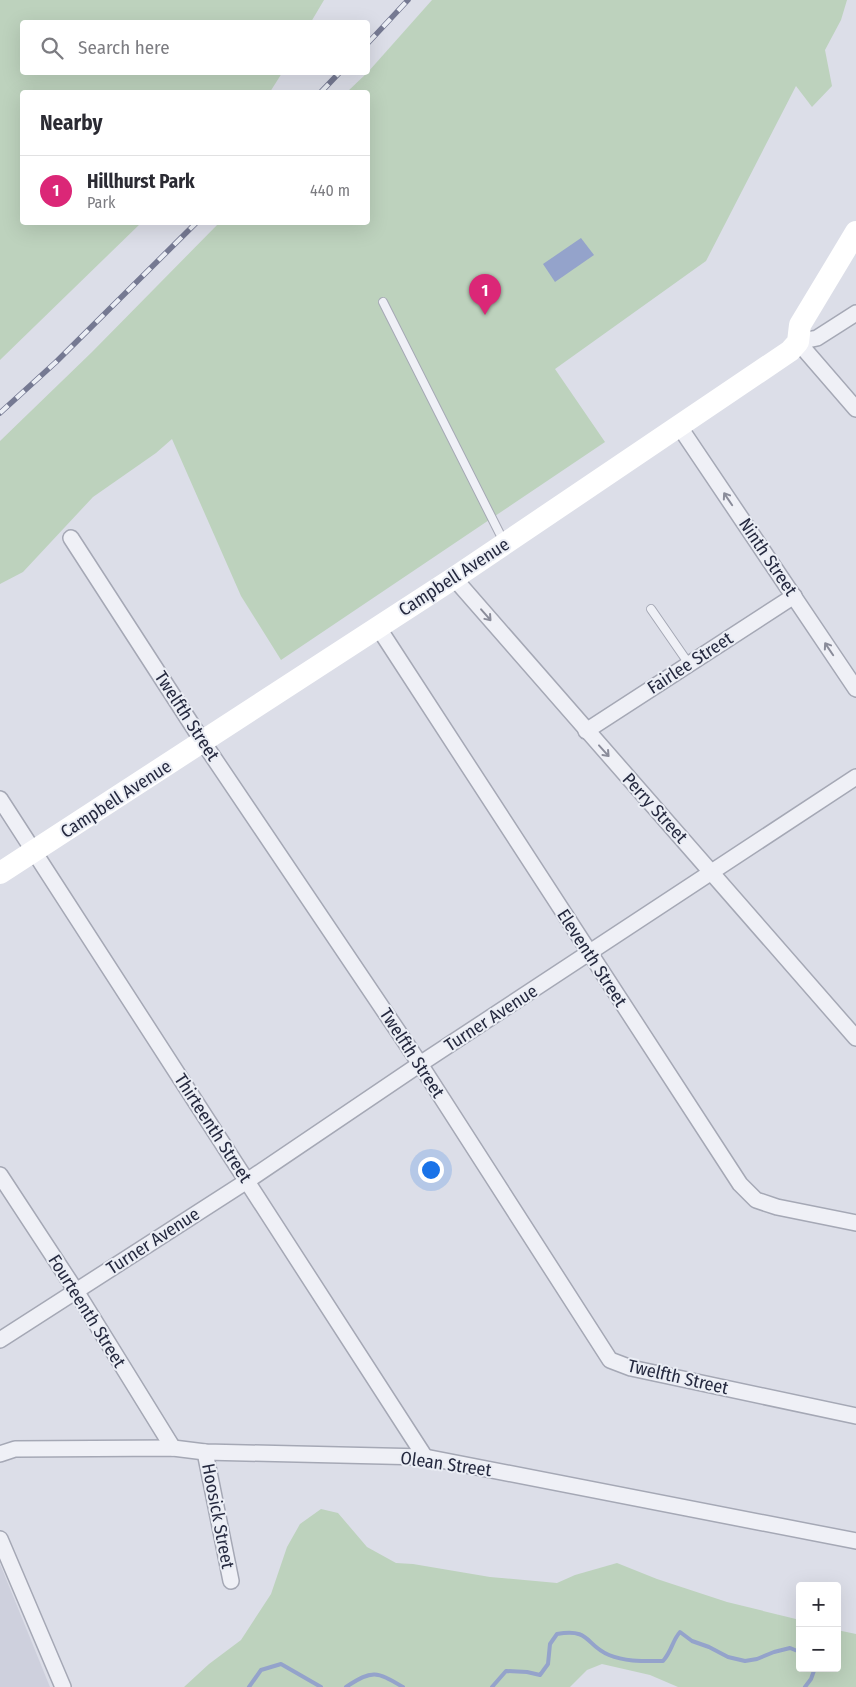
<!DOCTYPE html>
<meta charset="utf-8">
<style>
:root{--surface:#fff;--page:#f7f7f7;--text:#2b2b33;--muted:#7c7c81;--line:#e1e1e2;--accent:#db2777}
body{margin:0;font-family:"Fira Sans Condensed",sans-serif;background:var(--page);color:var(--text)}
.controls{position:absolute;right:15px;bottom:15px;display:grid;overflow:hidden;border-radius:5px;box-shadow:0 5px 20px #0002}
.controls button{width:45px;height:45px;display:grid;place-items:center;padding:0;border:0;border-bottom:1px solid var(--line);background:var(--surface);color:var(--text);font:25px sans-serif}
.you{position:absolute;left:430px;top:1169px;width:18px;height:18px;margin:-12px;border:4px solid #fff;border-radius:50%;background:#1a73e8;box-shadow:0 0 0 8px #1a73e833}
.badge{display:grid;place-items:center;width:32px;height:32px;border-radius:50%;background:var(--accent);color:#fff;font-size:16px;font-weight:700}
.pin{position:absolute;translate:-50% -41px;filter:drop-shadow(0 1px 2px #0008)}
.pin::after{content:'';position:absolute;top:26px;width:18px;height:15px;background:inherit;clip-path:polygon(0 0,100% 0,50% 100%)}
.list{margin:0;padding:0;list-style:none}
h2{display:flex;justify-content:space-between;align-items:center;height:65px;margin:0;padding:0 20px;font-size:21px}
h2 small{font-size:16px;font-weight:400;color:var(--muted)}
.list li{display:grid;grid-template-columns:32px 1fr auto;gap:15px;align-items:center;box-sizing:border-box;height:70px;padding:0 20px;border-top:1px solid var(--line)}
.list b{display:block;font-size:19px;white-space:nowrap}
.list p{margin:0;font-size:16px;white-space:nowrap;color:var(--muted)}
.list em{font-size:16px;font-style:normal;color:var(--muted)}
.icon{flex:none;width:28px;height:28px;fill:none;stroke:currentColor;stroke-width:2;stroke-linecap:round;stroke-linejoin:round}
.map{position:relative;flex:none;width:856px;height:1687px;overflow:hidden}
.search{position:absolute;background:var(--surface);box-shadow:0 5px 20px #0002;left:20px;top:20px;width:350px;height:55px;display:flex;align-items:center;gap:12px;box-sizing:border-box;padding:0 18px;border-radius:5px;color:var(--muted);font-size:19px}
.panel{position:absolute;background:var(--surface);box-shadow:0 5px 20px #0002;left:20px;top:90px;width:350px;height:135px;border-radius:5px}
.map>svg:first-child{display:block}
</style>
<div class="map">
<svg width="856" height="1687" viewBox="0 0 856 1687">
<rect width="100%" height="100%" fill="#dcdee8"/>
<polygon fill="#ced0dd" points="0,1564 50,1687 0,1687"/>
<g fill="#bdd2bd">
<polygon points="0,0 324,0 311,22 22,22 22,72 282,73 270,92 22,92 22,222 141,223 0,360"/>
<polygon points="432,0 847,0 841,20 825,50 832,86 812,107 796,86 706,261 555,369 605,442 281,660 241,596 172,439 156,453 93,497 23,572 0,584 0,441 92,352 219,223 368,222 368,92 347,92 368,72"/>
<polygon points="321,1509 338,1513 367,1547 396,1563 413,1564 490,1577 557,1583 575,1575 617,1563 657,1579 727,1602 800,1620 800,1668 837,1668 837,1630 856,1634 856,1687 678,1687 650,1675 602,1664 587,1670 570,1687 184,1687 209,1664 241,1640 271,1594 287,1547 300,1524"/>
</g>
<polygon fill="#94a3cb" points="581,238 594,255 555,282 543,264"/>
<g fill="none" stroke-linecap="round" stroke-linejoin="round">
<g stroke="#94a3cb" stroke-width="4">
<polyline points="249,1687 261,1670 281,1664 321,1687"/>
<path d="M346,1687C373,1669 377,1672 403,1687"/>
<path d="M492,1687L506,1671L527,1672L540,1675L548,1664L550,1644L557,1634C591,1628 585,1645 609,1655C626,1662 645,1661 663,1661C672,1651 672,1641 680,1632L692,1641L709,1647L728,1657L745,1661L757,1659L774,1652L790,1648L800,1652"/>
<polyline points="805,1687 811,1679 815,1668"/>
</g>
<g stroke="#a5a8b5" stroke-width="10">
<g id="lane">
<polyline points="383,302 504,542"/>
<polyline points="651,609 689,664"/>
</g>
</g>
<g stroke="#a5a8b5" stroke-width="18">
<g id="street">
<polyline points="856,313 817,338 798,342 856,409"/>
<polyline points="679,426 856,689"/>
<polyline points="71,538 203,742 420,1064 610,1360 631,1368 856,1416"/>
<polyline points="454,578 856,1038"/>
<polyline points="378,627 740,1184 756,1200 777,1207 856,1223"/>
<polyline points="586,731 794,596"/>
<polyline points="0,799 425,1457"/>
<polyline points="0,1175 76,1291 173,1448"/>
<polyline points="0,1340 247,1181 420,1064 856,777"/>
<polyline points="205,1452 231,1581"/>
<polyline points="0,1454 15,1449 173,1448 205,1452 425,1457 856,1541"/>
<polyline points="0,1539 63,1687"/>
</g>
</g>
<use href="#lane" stroke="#eff0f6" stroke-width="8"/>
<use href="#street" stroke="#eff0f6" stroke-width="15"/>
<polyline stroke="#fff" stroke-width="22" points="0,873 454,578 790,351 798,342 800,325 856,232"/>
<g stroke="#757992" stroke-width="5.5">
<g id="rail">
<polyline points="368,43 408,0"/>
<polyline points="321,92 340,72"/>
<polyline points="0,413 56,362 197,222"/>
</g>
</g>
<use href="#rail" stroke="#ebeef5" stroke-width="4" stroke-dasharray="11" stroke-linecap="butt"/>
</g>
<defs><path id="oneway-shaft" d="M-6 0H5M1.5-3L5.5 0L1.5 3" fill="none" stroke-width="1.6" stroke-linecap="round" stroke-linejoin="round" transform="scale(1.25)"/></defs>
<g stroke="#8a8c9a">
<use href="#oneway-shaft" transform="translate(728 499) rotate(-124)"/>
<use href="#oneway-shaft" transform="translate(486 615) rotate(49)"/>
<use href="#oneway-shaft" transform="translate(829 649) rotate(-124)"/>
<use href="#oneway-shaft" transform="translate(604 751) rotate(48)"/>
</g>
<g text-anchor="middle" stroke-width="4" stroke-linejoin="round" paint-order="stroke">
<g font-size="18" fill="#25293f" stroke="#ebeef5">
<text transform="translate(768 557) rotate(56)" y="6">Ninth Street</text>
<text transform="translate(454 577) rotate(-33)" y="6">Campbell Avenue</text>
<text transform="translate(690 663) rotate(-33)" y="6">Fairlee Street</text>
<text transform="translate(187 716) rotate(57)" y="6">Twelfth Street</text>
<text transform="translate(116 799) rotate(-33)" y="6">Campbell Avenue</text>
<text transform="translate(655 808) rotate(48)" y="6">Perry Street</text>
<text transform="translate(592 958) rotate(57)" y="6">Eleventh Street</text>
<text transform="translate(491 1018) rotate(-33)" y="6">Turner Avenue</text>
<text transform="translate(412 1053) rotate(57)" y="6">Twelfth Street</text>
<text transform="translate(213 1128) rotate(57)" y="6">Thirteenth Street</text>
<text transform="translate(153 1241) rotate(-33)" y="6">Turner Avenue</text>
<text transform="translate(87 1311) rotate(58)" y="6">Fourteenth Street</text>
<text transform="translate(678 1377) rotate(13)" y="6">Twelfth Street</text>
<text transform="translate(446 1464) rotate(8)" y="6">Olean Street</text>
<text transform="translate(218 1516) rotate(79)" y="6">Hoosick Street</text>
</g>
</g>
</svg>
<div class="controls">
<button>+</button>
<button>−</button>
</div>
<div class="you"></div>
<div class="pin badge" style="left:485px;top:315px">1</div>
<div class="search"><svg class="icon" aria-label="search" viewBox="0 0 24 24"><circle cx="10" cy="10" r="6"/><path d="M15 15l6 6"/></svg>Search here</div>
<section class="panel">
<h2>Nearby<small></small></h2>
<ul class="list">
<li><span class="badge">1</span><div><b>Hillhurst Park</b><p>Park</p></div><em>440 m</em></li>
</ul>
</section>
</div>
